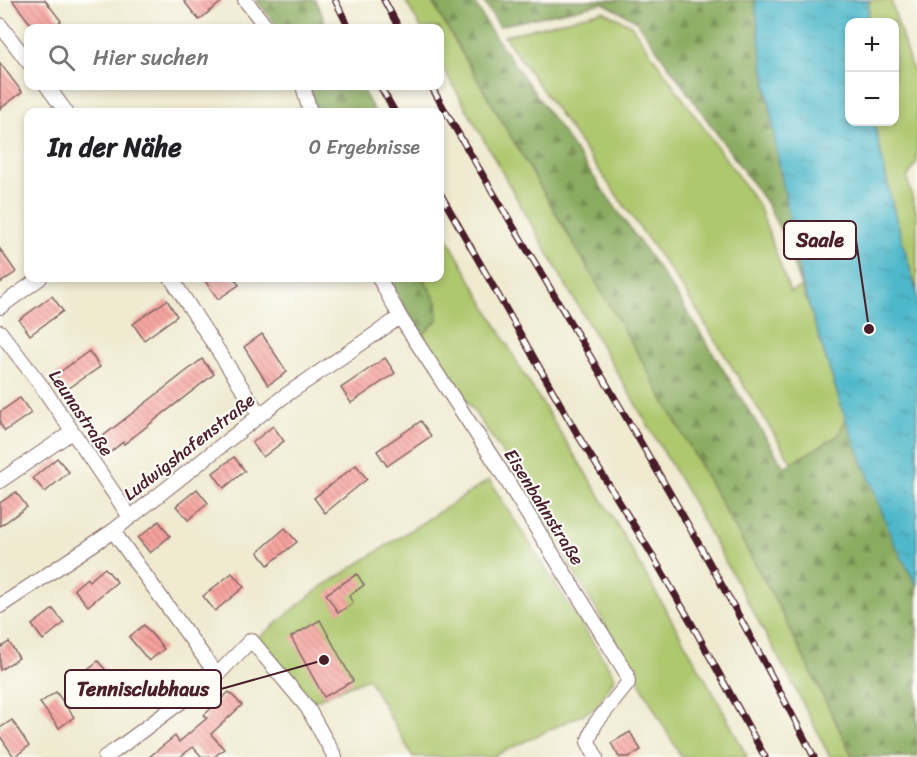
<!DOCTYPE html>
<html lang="de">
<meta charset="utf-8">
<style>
:root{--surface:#fff;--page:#f6f6f6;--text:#202124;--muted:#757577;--line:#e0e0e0}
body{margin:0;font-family:Sriracha,sans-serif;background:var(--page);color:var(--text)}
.controls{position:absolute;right:18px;top:18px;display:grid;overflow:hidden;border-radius:12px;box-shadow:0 3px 9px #0003}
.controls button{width:54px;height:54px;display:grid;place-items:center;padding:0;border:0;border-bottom:2px solid var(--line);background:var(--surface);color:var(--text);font:30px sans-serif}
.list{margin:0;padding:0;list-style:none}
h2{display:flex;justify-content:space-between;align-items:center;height:78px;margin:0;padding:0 24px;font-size:26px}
h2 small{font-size:20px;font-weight:400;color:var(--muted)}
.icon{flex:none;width:33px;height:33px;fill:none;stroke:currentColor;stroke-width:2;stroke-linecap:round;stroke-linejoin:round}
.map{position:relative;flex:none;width:917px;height:757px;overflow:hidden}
.search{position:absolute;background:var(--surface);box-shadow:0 3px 9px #0003;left:24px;top:24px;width:420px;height:66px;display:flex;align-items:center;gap:15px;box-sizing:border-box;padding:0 21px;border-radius:12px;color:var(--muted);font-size:22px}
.panel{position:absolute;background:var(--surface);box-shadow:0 3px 9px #0003;left:24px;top:108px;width:420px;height:174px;border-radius:12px}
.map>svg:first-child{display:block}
</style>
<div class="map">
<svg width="917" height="757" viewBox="0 0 917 757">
<defs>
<pattern id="forest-firs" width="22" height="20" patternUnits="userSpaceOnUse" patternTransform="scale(1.5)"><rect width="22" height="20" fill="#8aac61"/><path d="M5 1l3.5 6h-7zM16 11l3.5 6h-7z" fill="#738b50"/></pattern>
<pattern id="water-ripples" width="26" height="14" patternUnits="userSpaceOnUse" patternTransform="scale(1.5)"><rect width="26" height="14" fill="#4db8ca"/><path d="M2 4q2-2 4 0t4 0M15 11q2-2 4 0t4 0" fill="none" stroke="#4295a4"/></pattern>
<pattern id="building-back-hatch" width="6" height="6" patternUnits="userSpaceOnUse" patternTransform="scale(1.5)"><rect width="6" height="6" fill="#f7a29d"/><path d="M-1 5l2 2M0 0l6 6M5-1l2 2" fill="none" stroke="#ca8380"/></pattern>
</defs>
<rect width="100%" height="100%" fill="#fdfcf7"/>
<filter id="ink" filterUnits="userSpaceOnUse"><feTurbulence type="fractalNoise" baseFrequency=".0167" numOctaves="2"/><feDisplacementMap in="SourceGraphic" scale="12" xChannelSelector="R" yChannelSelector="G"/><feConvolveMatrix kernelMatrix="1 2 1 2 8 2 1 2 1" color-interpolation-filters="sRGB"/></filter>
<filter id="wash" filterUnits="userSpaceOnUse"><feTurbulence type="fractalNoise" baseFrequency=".008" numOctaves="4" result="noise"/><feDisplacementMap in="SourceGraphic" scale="24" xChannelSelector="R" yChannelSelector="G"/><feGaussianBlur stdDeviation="1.35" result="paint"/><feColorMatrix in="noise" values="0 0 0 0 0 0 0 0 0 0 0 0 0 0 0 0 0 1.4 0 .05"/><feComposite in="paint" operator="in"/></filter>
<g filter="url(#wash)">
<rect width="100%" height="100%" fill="#efead0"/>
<g fill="#aec86e" stroke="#7c744c" stroke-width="1.5">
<polygon points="405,0 431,0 637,352 779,607 853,757 830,757 793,684 683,485 567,287 440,62 440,28 421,28"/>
<polygon points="869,0 891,0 910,64 917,77 917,163 907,178 917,215 917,293 893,207 874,122 894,122 894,22 868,22"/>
<polygon points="603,11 631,25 759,206 790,292 801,287 825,343 848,414 838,436 792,463 686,293 504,36"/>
<polygon points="440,225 525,376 608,509 718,701 747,757 681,757 632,669 500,449 422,336 438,319 436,302 423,278 440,278"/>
<polygon points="489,480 615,677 596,708 492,757 413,757 368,678 309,703 256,640 317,590"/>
</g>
<g fill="url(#forest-firs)" stroke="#6a6646" stroke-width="1.5">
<polygon points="256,0 315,0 328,28 279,28"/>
<polygon points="431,0 473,0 489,28 676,294 784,467 838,436 848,414 917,572 917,757 853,757 779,607 637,352"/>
<path d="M483,0H755C765,95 785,188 801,281V287L783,235L765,201L636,20L603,3L499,26Z"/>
<polygon points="310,86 360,86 375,112 317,112"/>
<polygon points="387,278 423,278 437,302 438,319 422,336"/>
</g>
<polygon fill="url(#water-ripples)" stroke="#4c6c7a" stroke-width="1.5" points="755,0 869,0 868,22 850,22 850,122 874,122 893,207 917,293 917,586 892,539 872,485 844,415 801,281 776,147 760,45"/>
<g id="blocks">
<g fill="url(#building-back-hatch)">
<polygon points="12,0 45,0 61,21 52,28 34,28"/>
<polygon points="183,0 224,0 199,20"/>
<polygon points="0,63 22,92 0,109"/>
<polygon points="0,249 16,272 0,283"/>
<polygon points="203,278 234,278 239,285 218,299"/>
<polygon points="52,296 63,311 30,335 19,320"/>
<polygon points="167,300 177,316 144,340 133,324"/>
<polygon points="262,334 287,372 268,385 244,347"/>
<polygon points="89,351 100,367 66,390 56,375"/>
<polygon points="385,358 395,373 351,403 341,388"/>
<polygon points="202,359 214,374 124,444 123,442 108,454 98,440"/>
<polygon points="20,398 31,413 5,431 0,424 0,412"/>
<polygon points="421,421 431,436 387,466 377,451"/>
<polygon points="273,426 284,441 263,457 252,443"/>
<polygon points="234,457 245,471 224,488 213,473"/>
<polygon points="57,458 69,472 45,492 33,478"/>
<polygon points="356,465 367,479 325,513 314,498"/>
<polygon points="197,489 208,503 188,520 176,506"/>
<polygon points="16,492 27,507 0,526 0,503"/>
<polygon points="159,521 170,536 150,553 138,538"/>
<polygon points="285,528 297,542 268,565 258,552"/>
<polygon points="105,568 117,582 88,606 74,589 87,578 89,581"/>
<polygon points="232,573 244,587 215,611 203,596"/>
<polygon points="357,574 364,585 349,596 353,603 338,613 326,594"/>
<polygon points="53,609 64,623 43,640 32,625"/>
<polygon points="320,620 353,681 324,697 291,637"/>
<polygon points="144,625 164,649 149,661 129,637"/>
<polygon points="9,642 19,658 0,670 0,648"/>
<polygon points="98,661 118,685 103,697 84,672"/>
<polygon points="56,692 74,717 59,728 40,703"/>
<polygon points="229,692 242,705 211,734 224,749 214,757 202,757 193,747 180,757 149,757 175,736 179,742 207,718 204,715"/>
<polygon points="12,720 29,746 14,757 0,736 0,728"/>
<polygon points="630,732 641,750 629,757 619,757 611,743"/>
</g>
</g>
</g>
<g filter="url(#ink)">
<use href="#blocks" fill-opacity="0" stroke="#846665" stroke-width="1.5"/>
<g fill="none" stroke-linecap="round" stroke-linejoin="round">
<g stroke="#846665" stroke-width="16">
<g id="street">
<polyline points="245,0 267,28"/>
<polyline points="0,25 28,62"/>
<polyline points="47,86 66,112"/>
<polyline points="303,86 310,112"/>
<polyline points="171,278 259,414"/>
<polyline points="379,278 400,317 499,468 627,674 628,683 595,724 588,742 596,757"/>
<polyline points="0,307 40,278"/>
<polyline points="0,332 43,388 130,517"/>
<polyline points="0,481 72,432"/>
<polyline points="113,531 217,675"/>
<polyline points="0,606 113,531 283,397 400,317"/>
<polyline points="105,757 116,750 217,675 251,640 307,707 335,757"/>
</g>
</g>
<use href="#street" stroke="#fff" stroke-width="14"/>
<g stroke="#4a1f2b" stroke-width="7">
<g id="rail">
<polyline points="335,0 349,28"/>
<polyline points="384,0 399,28"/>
<polyline points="380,86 395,112"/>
<path d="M431,86C475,164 522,240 567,317C653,462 737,607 814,757"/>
<polyline points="440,193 579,437 651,553 688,617 765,757"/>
</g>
</g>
<use href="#rail" stroke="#fdfcf7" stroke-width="4.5" stroke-dasharray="14" stroke-linecap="butt"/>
</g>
</g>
<g text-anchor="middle" stroke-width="4.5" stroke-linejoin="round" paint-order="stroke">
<g font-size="18" fill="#4a1f2b" stroke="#fdfcf7">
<text transform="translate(81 413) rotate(56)" y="6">Leunastraße</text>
<text transform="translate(189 447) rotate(-38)" y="6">Ludwigshafenstraße</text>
<text transform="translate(544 507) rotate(58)" y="6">Eisenbahnstraße</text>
</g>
</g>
<path fill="none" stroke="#4a1f2b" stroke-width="2" d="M869 329L856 240M324 660L221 689"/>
<g fill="#4a1f2b" stroke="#fdfcf7" stroke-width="2">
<circle cx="869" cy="329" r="6"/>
<circle cx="324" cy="660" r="6"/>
</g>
<g fill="#fdfcf7" stroke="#4a1f2b" stroke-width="2">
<rect x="784" y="221" width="72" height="38" rx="6"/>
<rect x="65" y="670" width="156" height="38" rx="6"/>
</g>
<g font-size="20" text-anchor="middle" font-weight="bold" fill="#4a1f2b">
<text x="820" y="247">Saale</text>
<text x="143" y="696">Tennisclubhaus</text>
</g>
</svg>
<div class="controls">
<button>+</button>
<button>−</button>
</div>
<div class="search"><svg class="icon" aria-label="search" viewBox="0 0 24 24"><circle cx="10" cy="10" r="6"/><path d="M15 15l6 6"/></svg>Hier suchen</div>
<section class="panel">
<h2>In der Nähe<small>0 Ergebnisse</small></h2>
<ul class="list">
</ul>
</section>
</div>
